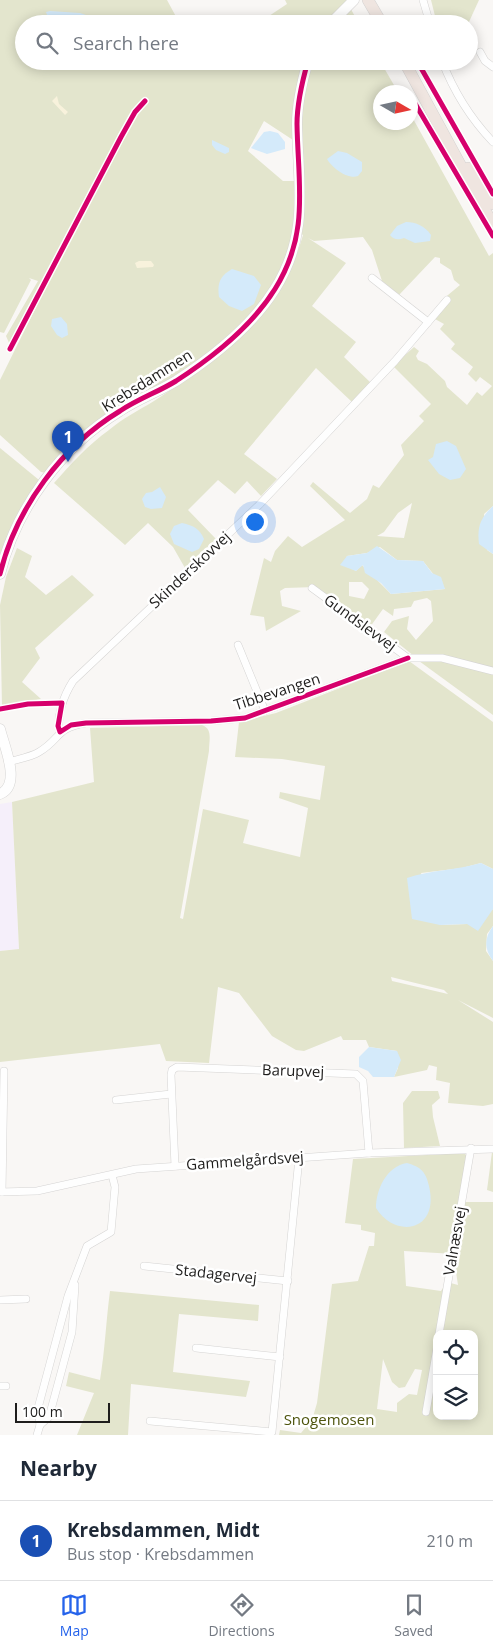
<!DOCTYPE html>
<meta charset="utf-8">
<style>
:root{--surface:#fff;--page:#f6f6f7;--text:#1f2937;--muted:#747a83;--line:#e0e1e3;--accent:#2563eb}
body{margin:0;font-family:"Open Sans",sans-serif;background:var(--page);color:var(--text)}
.controls{position:absolute;right:15px;bottom:15px;display:grid;overflow:hidden;border-radius:10px;box-shadow:0 2px 12px #0003}
.controls button{width:45px;height:45px;display:grid;place-items:center;padding:0;border:0;border-bottom:1px solid var(--line);background:var(--surface);color:var(--text);font:25px sans-serif}
.compass{position:absolute;left:373px;top:85px;width:45px;height:45px;border-radius:50%;background:var(--surface);box-shadow:0 2px 12px #0003;rotate:99deg}
.scale{position:absolute;left:15px;bottom:12px;width:95px;box-sizing:border-box;padding-left:5px;border:2px solid #1e1d1c;border-top:0;font-size:14px;line-height:18px;white-space:nowrap;color:#1e1d1c;-webkit-text-stroke:4px #fff;paint-order:stroke}
.you{position:absolute;left:254px;top:521px;width:18px;height:18px;margin:-12px;border:4px solid #fff;border-radius:50%;background:#1a73e8;box-shadow:0 0 0 8px #1a73e833}
.badge{display:grid;place-items:center;width:32px;height:32px;border-radius:50%;background:var(--accent);color:#fff;font-size:16px;font-weight:700}
.pin{position:absolute;translate:-50% -41px;filter:drop-shadow(0 1px 2px #0008)}
.pin::after{content:'';position:absolute;top:26px;width:18px;height:15px;background:inherit;clip-path:polygon(0 0,100% 0,50% 100%)}
.list{margin:0;padding:0;list-style:none}
h2{display:flex;justify-content:space-between;align-items:center;height:65px;margin:0;padding:0 20px;font-size:21px}
h2 small{font-size:16px;font-weight:400;color:var(--muted)}
.list li{display:grid;grid-template-columns:32px 1fr auto;gap:15px;align-items:center;box-sizing:border-box;height:80px;padding:0 20px;border-top:1px solid var(--line)}
.list b{display:block;font-size:19px;white-space:nowrap}
.list p{margin:0;font-size:16px;white-space:nowrap;color:var(--muted)}
.list em{font-size:16px;font-style:normal;color:var(--muted)}
.icon{flex:none;width:28px;height:28px;fill:none;stroke:currentColor;stroke-width:2;stroke-linecap:round;stroke-linejoin:round}
.map{position:relative;flex:none;width:493px;height:1435px;overflow:hidden}
.search{position:absolute;background:var(--surface);box-shadow:0 2px 12px #0003;left:15px;right:15px;top:15px;height:55px;display:flex;align-items:center;gap:12px;box-sizing:border-box;padding:0 18px;border-radius:28px;color:var(--muted);font-size:19px}
.sheet{height:145px;background:var(--surface)}
nav{display:flex;justify-content:space-around;align-items:center;box-sizing:border-box;height:70px;border-top:1px solid var(--line);background:var(--surface);font-size:14px;color:var(--muted)}
nav a{display:grid;justify-items:center;gap:2px}
nav .on{color:var(--accent)}
.map>svg:first-child{display:block}
</style>
<div class="map">
<svg width="493" height="1435" viewBox="0 0 493 1435">
<rect width="100%" height="100%" fill="#f9f7f5"/>
<polygon fill="#f5effa" points="12,802 19,949 0,951 0,804"/>
<g fill="#e3e5cd" fill-rule="evenodd">
<path d="M0,0H167L180,24H24V61H380L398,92H380V122H410L411,115L489,256L493,253V506L484,514L487,550L493,554V669L414,656L384,632L392,621L409,616L407,629L416,640L433,621L431,601L427,598L414,601L411,607L394,609L393,616L383,609L370,627L316,587L285,588L280,591L282,606L301,611L266,631L264,617L250,615L264,558L271,562L275,551L288,536L302,547L345,520L310,486L313,482L350,513L367,499L373,485L379,488L404,455L401,445L424,421L419,416L431,404L393,366L414,347L419,351L416,356L418,360L427,364L445,381L447,387L467,405L477,392L482,396L492,386L480,377L476,382L468,374L473,367L451,349L455,344L440,329L444,324L435,319L442,300L460,285L454,280L451,270L440,263V258L435,257L399,295L382,281L372,250L363,237L314,241L308,238L346,263L312,306L356,342L344,357L371,383L352,402L316,368L244,454L277,479L261,496L247,481L235,494L218,480L188,510L216,539L185,568L173,547L148,523L125,545L54,483C71,464 88,445 109,430C122,419 139,410 154,401C223,356 279,319 303,235L295,231L290,247L271,290L241,326L188,368L61,452L46,473L41,472L0,435V380L47,285L42,283L10,345L6,336L38,281L29,278L31,280L4,333L0,332ZM264,121L293,140L294,181H283L248,151ZM412,503L404,538L377,536L384,532L398,513ZM380,547L397,560L423,561L445,589L391,594L362,565L356,571L345,565L347,556L367,553ZM349,582H362L369,589L364,599L349,596Z"/>
<polygon points="285,0 346,0 359,24 261,24 260,22 287,4"/>
<polygon points="431,0 479,0 468,24 437,24"/>
<polygon points="0,448 39,480 0,562"/>
<polygon points="17,548 32,556 25,577 46,595 72,575 94,595 35,648 40,658 22,682 41,699 2,707 0,605 6,577"/>
<path d="M409,661L493,722V869L481,863L462,868L421,873L440,925L467,924L493,909V926L487,934L486,951L493,961V1018L458,1000L493,1022V1104L483,1106L448,1103L450,1083L436,1080L437,1067L429,1065L427,1070L394,1077L398,1068L397,1051L369,1047L366,1040H343L341,1036L304,1051L296,1050L272,1036L239,993L218,987L209,1063L166,1061L160,1044L0,1062V951L19,949L12,802L94,782L90,728L202,725C213,729 209,740 209,751L180,918L183,919L203,809L249,820L243,843L300,857L308,808L279,798L280,792L320,800L325,766L282,759L235,757L239,722L276,713ZM391,977L444,990L448,994L392,981Z"/>
<polygon points="419,661 442,661 493,673 493,715"/>
<polygon points="412,1091 438,1091 440,1098 432,1105 433,1117 440,1146 404,1148 403,1103"/>
<polygon points="492,1152 493,1152 493,1192 487,1190"/>
<path d="M464,1153L467,1156L461,1202H493V1435H279L280,1430L301,1433L312,1420L317,1403L332,1284L358,1281L369,1246H374L375,1233L361,1230V1225L345,1223L353,1159ZM404,1251L454,1254L451,1270L456,1272L458,1285L447,1282L441,1291L406,1286ZM437,1334H474V1416H437ZM383,1359L392,1382L399,1388L405,1387L415,1369L422,1370L417,1395L409,1394L397,1403V1412L377,1409Z"/>
<path d="M110,1291L259,1305L258,1321L179,1314L173,1372L250,1381L246,1397L131,1384L128,1435H77L94,1393L66,1386L69,1372L100,1380C105,1350 106,1321 110,1291Z"/>
</g>
<g fill="#f8f2dc">
<polygon points="57,96 59,104 68,112 65,115 52,101"/>
<polygon points="139,261 151,261 154,265 153,267 137,268 135,263"/>
</g>
<g fill="#d4eafa">
<polygon points="50,11 80,13 112,24 54,24 49,21 46,12"/>
<polygon points="270,131 278,133 285,142 285,149 267,154 251,148 264,132"/>
<polygon points="212,140 229,148 229,152 225,154 216,150 212,145"/>
<path d="M338,151L347,153L362,162V171L358,176C348,180 332,168 327,159Z"/>
<path d="M406,222C416,222 425,226 431,235L430,241L415,243L404,238C398,240 394,240 390,235L397,226Z"/>
<path d="M232,269L254,276L261,285L254,304L242,311L229,306L219,297C217,283 220,276 232,269Z"/>
<polygon points="61,317 67,324 68,335 62,338 57,335 51,326 52,319"/>
<polygon points="447,441 456,446 466,469 460,478 450,480 439,474 428,460 433,457 436,444"/>
<polygon points="160,487 166,497 162,508 151,509 145,507 142,499 146,493 152,492"/>
<path d="M493,506V554L479,544C477,527 480,518 493,506Z"/>
<path d="M182,523C194,526 199,528 204,539L199,549L192,552L174,544L170,534L174,526Z"/>
<polygon points="377,546 397,560 423,561 432,573 441,577 445,589 391,594 381,583 365,573 363,565 356,571 340,565 347,556 367,553"/>
<path d="M481,863L493,869V909L478,931L467,924L440,925L412,919L407,878C431,870 457,870 481,863Z"/>
<path d="M493,926V961C484,949 484,938 493,926Z"/>
<polygon points="369,1047 397,1051 401,1060 394,1077 373,1077 368,1071 359,1067 359,1057"/>
<path d="M407,1163C421,1167 426,1172 429,1186C440,1232 395,1239 376,1208C376,1189 387,1166 407,1163Z"/>
</g>
<g fill="none" stroke-linecap="round" stroke-linejoin="round">
<g stroke="#d5d4d3" stroke-width="8">
<g id="street">
<polyline points="423,0 430,24"/>
<polyline points="480,52 485,61 493,67"/>
<path d="M442,61C454,92 470,118 493,142"/>
<polyline points="372,278 428,322"/>
<polyline points="312,588 408,658"/>
<polyline points="238,645 265,711"/>
<path d="M60,732C56,716 64,695 73,681L259,505L395,361L447,300"/>
<path d="M8,762C18,759 31,757 39,752C61,739 55,728 86,723L211,721L245,718L408,658H442L493,671"/>
<polyline points="116,1100 171,1094"/>
<polyline points="175,1166 171,1075 172,1070 177,1067 356,1074 363,1081 369,1153"/>
<polyline points="0,1192 37,1191 136,1169 369,1153 493,1149"/>
<polyline points="2,1192 4,1071"/>
<polyline points="144,1266 288,1281"/>
<polyline points="0,1300 26,1299"/>
<polyline points="439,1334 471,1148"/>
<polyline points="196,1348 280,1357"/>
<polyline points="0,1386 6,1386"/>
<polyline points="426,1412 437,1348"/>
<polyline points="150,1421 272,1432 299,1158"/>
<polyline points="40,1425 38,1408 68,1296 87,1246 111,1232 115,1187 112,1175"/>
<polyline points="37,1435 40,1425 49,1417 72,1332 75,1285"/>
</g>
</g>
<g stroke="#d5d4d3" stroke-width="11">
<g id="secondary">
<polyline points="330,24 354,0"/>
<path d="M0,574C16,508 62,446 120,411C138,399 158,392 176,381C213,357 252,326 275,289C310,233 298,185 297,124C297,102 302,82 308,61"/>
<path d="M0,729C4,746 22,785 0,794"/>
</g>
</g>
<g stroke="#d4d3d2" stroke-width="12">
<g id="primary">
<polyline points="368,0 382,24"/>
<polyline points="404,61 493,225"/>
<polyline points="468,168 493,204"/>
</g>
</g>
<use href="#street" stroke="#fefefe" stroke-width="7"/>
<use href="#secondary" stroke="#fefefe" stroke-width="10"/>
<use href="#primary" stroke="#efe5e0" stroke-width="11"/>
<g stroke="#fff" stroke-width="8">
<g id="cycleway">
<polyline points="417,61 493,194"/>
<polyline points="410,95 493,236"/>
<polyline points="10,349 121,137 135,112 145,101"/>
<path d="M0,574C16,508 62,446 120,411C138,399 158,392 176,381C213,357 252,326 275,289C310,233 298,185 297,124C297,102 302,82 308,61"/>
<polyline points="0,709 28,704 62,703 58,726 60,732 71,725 86,723 211,721 245,718 408,658"/>
</g>
</g>
<use href="#cycleway" stroke="#d6006c" stroke-width="5"/>
</g>
<g text-anchor="middle" stroke-width="5" stroke-linejoin="round" paint-order="stroke">
<g font-size="15" fill="#1e1d1c" stroke="#fff">
<text transform="translate(147 381) rotate(-32)" y="5">Krebsdammen</text>
<text transform="translate(190 570) rotate(-43)" y="5">Skinderskovvej</text>
<text transform="translate(360 623) rotate(36)" y="5">Gundslevvej</text>
<text transform="translate(277 692) rotate(-18)" y="5">Tibbevangen</text>
<text transform="translate(293 1071) rotate(2)" y="5">Barupvej</text>
<text transform="translate(245 1161) rotate(-4)" y="5">Gammelgårdsvej</text>
<text transform="translate(455 1241) rotate(-80)" y="5">Valnæsvej</text>
<text transform="translate(216 1274) rotate(6)" y="5">Stadagervej</text>
</g>
<g font-size="15" fill="#4e540d" stroke="#fff">
<text x="329" y="1425">Snogemosen</text>
</g>
</g>
</svg>
<div class="controls">
<button><svg class="icon" aria-label="locate" viewBox="0 0 24 24"><circle cx="12" cy="12" r="6"/><path d="M12 2v4M12 18v4M2 12h4M18 12h4"/></svg></button>
<button><svg class="icon" aria-label="layers" viewBox="0 0 24 24"><path d="M12 4l9 5-9 5-9-5zM3 14l9 5 9-5"/></svg></button>
</div>
<svg class="compass" viewBox="-18 -18 36 36"><path d="M0-13l5 13h-10z" fill="#e53935"/><path d="M0 13l5-13h-10z" fill="#747a83"/></svg>
<div class="scale">100 m</div>
<div class="you"></div>
<div class="pin badge" style="left:68px;top:462px;background:#1a4fb4">1</div>
<div class="search"><svg class="icon" aria-label="search" viewBox="0 0 24 24"><circle cx="10" cy="10" r="6"/><path d="M15 15l6 6"/></svg>Search here</div>
</div>
<section class="sheet">
<h2>Nearby<small></small></h2>
<ul class="list">
<li><span class="badge" style="background:#1a4fb4">1</span><div><b>Krebsdammen, Midt</b><p>Bus stop · Krebsdammen</p></div><em>210 m</em></li>
</ul>
</section>
<nav>
<a class="on"><svg class="icon" aria-label="map" viewBox="0 0 24 24"><path d="M3 6l6-2 6 2 6-2v14l-6 2-6-2-6 2zM9 4v14M15 6v14"/></svg>Map</a>
<a><svg class="icon" aria-label="directions" viewBox="0 0 24 24"><path d="M12 3l9 9-9 9-9-9zM9 14v-3h6M13 9l2 2-2 2"/></svg>Directions</a>
<a><svg class="icon" aria-label="saved" viewBox="0 0 24 24"><path d="M7 4h10v16l-5-4-5 4z"/></svg>Saved</a>
</nav>
